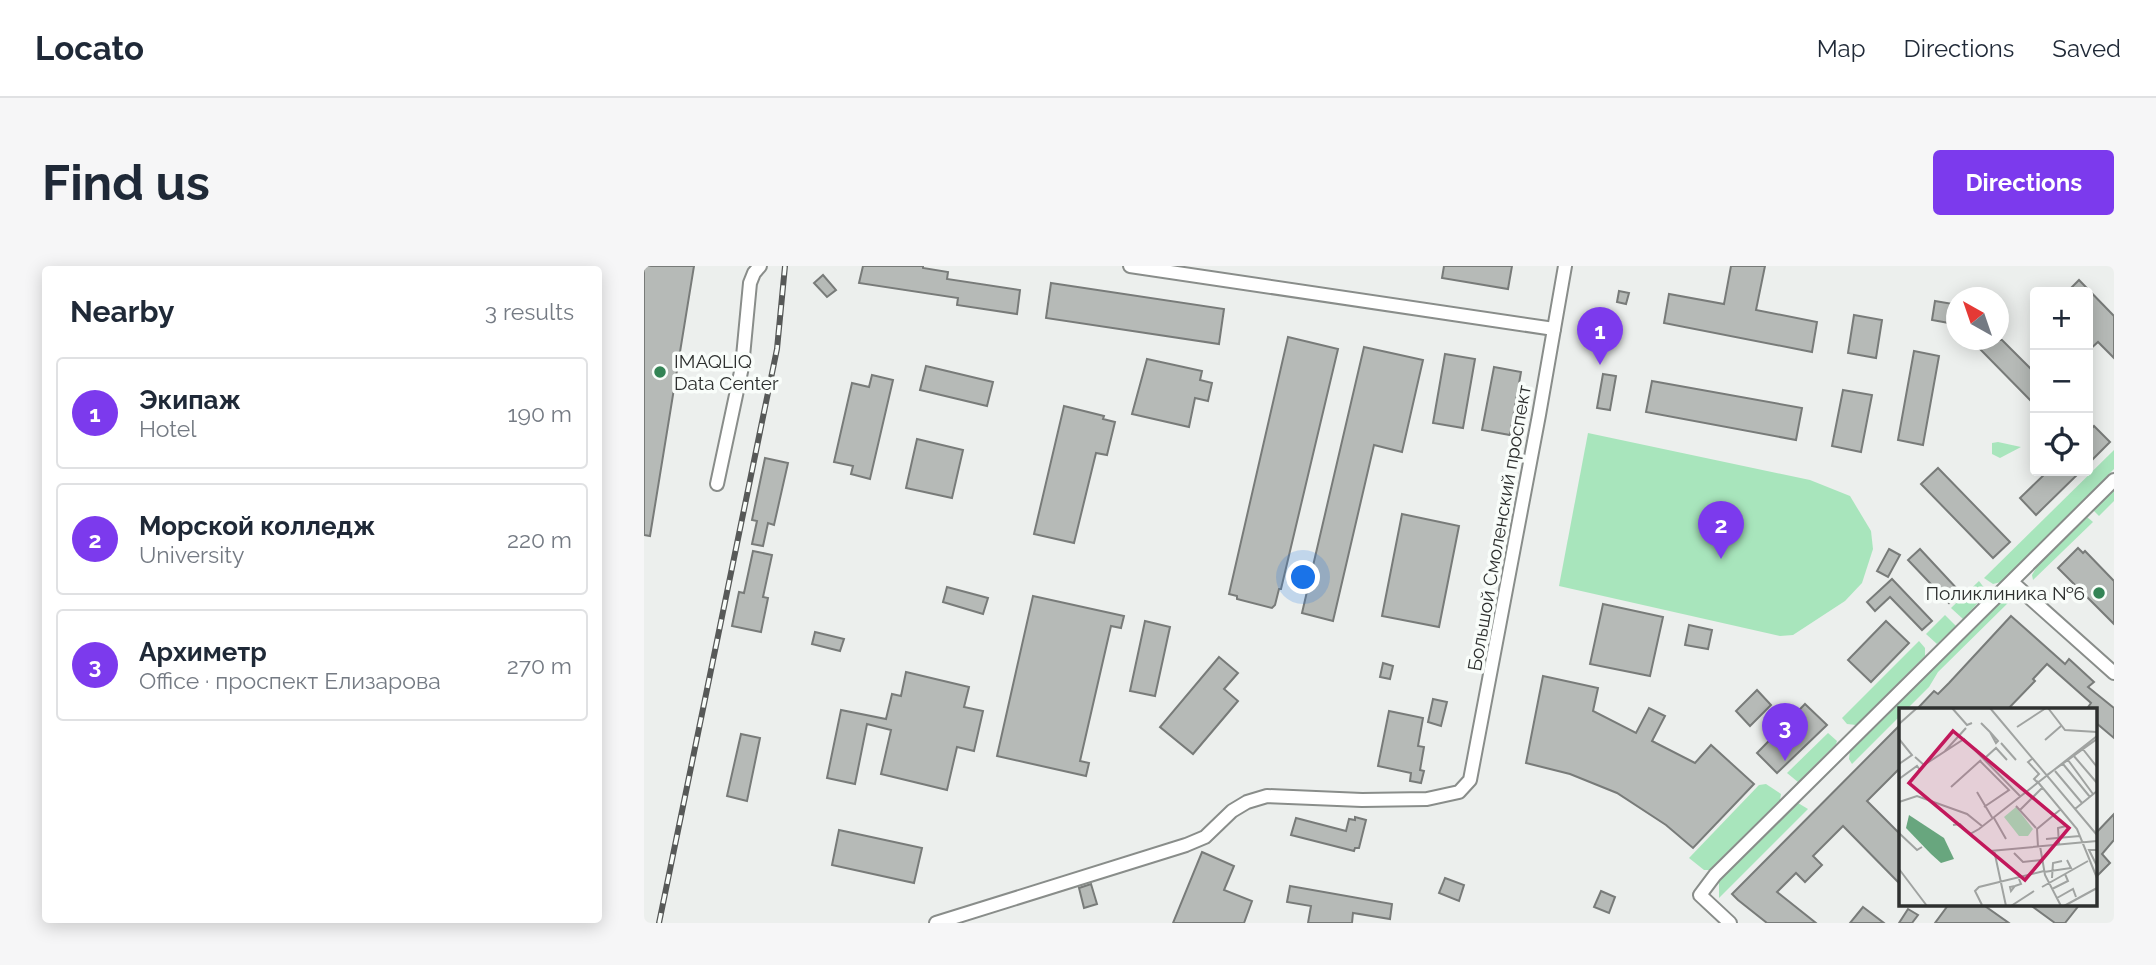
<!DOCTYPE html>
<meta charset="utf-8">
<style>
:root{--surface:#fff;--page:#f6f6f7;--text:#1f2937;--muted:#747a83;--line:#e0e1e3;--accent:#7c3aed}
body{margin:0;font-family:Raleway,sans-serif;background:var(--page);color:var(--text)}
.controls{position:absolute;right:21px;top:21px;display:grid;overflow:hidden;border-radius:7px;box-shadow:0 4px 18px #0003}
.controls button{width:63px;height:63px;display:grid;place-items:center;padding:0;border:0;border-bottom:2px solid var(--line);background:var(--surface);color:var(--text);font:35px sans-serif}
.compass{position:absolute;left:1302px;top:21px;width:63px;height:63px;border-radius:50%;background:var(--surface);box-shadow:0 4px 18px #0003;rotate:320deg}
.you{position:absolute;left:660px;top:312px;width:24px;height:24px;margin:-18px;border:5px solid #fff;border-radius:50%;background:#1a73e8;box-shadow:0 0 0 10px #1a73e833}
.badge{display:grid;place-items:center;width:46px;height:46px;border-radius:50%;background:var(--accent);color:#fff;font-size:23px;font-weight:700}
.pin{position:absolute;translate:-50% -58px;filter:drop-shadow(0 2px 4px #0008)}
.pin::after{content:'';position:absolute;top:37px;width:24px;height:21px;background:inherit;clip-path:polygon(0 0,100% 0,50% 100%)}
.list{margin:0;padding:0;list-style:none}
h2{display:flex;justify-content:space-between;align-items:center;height:91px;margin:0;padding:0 28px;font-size:30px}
h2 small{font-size:23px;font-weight:400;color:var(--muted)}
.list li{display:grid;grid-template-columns:46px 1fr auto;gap:21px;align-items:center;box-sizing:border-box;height:112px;margin:0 14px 14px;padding:0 14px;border:2px solid var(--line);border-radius:7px}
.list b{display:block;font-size:26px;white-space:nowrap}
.list p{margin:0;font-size:23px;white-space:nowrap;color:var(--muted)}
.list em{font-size:23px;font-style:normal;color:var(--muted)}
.icon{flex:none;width:38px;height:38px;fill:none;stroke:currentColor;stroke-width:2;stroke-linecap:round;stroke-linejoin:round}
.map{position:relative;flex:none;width:1470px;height:657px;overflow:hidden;border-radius:7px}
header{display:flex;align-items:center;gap:42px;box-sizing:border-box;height:98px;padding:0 35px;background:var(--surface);border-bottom:2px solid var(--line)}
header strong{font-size:33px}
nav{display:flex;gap:38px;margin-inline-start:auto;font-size:24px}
.intro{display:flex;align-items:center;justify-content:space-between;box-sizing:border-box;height:168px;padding:0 42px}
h1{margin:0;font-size:49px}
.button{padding:18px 32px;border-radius:7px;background:var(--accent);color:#fff;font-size:24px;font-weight:700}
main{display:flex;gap:42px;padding:0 42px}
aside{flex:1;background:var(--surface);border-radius:7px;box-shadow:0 4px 18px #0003}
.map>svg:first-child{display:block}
</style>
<header>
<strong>Locato</strong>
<nav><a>Map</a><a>Directions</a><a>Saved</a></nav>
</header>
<div class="intro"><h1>Find us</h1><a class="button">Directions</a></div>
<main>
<aside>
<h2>Nearby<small>3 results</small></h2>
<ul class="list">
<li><span class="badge">1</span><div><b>Экипаж</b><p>Hotel</p></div><em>190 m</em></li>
<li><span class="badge">2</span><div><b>Морской колледж</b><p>University</p></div><em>220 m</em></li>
<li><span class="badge">3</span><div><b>Архиметр</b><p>Office · проспект Елизарова</p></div><em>270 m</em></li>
</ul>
</aside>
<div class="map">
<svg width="1470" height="657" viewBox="0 0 1470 657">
<rect width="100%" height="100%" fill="#ecefed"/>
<g fill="#a8e5bc">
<polygon points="944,167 1166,214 1206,230 1227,265 1229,283 1218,317 1201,335 1149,369 1136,370 915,320"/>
<polygon points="1354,176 1377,181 1356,192 1348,188 1348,177"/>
<polygon points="1470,184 1470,203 1357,316 1349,318 1340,312"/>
<polygon points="1470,223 1470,235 1455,250 1449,244"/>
<polygon points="1443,251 1449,256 1389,314 1388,309 1394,299"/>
<polygon points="1335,315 1341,323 1341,329 1319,353 1307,342"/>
<polygon points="1364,331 1369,332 1294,406 1285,421 1263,443 1256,444 1256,450 1208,498 1205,493 1206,484 1359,333"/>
<polygon points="1301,349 1312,360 1293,378 1282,368"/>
<polygon points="1275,375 1281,382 1281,390 1212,459 1203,458 1198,452"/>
<polygon points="1184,467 1193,475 1192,478 1154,516 1143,507"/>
<polygon points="1122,518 1137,528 1136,534 1065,604 1060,604 1045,592 1115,519"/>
<polygon points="1154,537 1164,543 1075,632 1075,616 1078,610"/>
</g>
<g fill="#b6bab7" stroke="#787b79" stroke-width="2">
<polygon points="0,0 50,0 6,270 0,269"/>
<polygon points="219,0 279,0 279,2 304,6 303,13 376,24 373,48 313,39 314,32 215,17"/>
<polygon points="800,0 868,0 864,23 798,12"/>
<polygon points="1087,0 1121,0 1112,44 1173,56 1168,86 1020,57 1025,28 1080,38"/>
<polygon points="179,9 192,24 183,31 170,17"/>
<polygon points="1435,14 1470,50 1470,92 1454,76 1444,85 1444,26 1423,26"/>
<polygon points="407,17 580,43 575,78 402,52"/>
<polygon points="975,25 985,27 982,38 973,36"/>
<polygon points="1291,35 1309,38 1305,57 1288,54"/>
<polygon points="1210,49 1238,54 1232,92 1204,87"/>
<polygon points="644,71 694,83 637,323 635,323 631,339 628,342 593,333 593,330 585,328"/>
<polygon points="1339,74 1358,74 1391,107 1391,139 1333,80"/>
<polygon points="720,81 779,94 758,186 730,179 689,355 658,347"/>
<polygon points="1270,85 1295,90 1279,179 1254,174"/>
<polygon points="801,88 831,93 819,162 789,157"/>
<polygon points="503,93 558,105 556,114 568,117 564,135 551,132 545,161 488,148"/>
<polygon points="282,100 349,116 343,140 276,124"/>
<polygon points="850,101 877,106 866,169 838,164"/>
<polygon points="959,108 972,110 966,144 953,142"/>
<polygon points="228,109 249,114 226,213 207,208 209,200 190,196 208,117 225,121"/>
<polygon points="1008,115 1158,142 1152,174 1002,146"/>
<polygon points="1199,124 1228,129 1217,186 1188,180"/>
<polygon points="420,140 460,150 459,153 471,156 463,189 452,187 430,277 390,268"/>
<polygon points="1450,160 1466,176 1444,198 1444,166"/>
<polygon points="273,173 319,184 308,232 262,222"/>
<polygon points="121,192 144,197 130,259 124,257 119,280 108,278 113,255 108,254"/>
<polygon points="1294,202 1366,276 1349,292 1277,218"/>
<polygon points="1404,205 1437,205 1392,249 1376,232"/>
<polygon points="758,248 815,260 795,361 738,350"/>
<polygon points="1434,282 1439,287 1441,285 1470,315 1470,358 1414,302"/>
<polygon points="1245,283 1256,289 1244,311 1233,305"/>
<polygon points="1276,283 1316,326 1305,337 1264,294"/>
<polygon points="109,285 128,289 119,331 124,332 117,366 88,360 95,326 100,327"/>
<polygon points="1248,313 1288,355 1278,364 1246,331 1231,345 1223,336"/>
<polygon points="303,321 344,332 339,348 299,336"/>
<polygon points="389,330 480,350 477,362 467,360 436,495 445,497 442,510 353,490"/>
<polygon points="959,338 1019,351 1006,410 946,398"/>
<polygon points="1367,350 1421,398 1425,393 1450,416 1444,421 1470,442 1470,472 1451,456 1451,444 1442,444 1447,437 1403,398 1389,413 1391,415 1363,444 1272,444 1290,425 1294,428 1305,417"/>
<polygon points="501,355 526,361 511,430 486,425"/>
<polygon points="1242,355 1265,377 1227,416 1204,394"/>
<polygon points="1045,359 1068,364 1064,383 1041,379"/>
<polygon points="171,366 200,373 196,385 168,378"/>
<polygon points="575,391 594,407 580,423 594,435 549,488 516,461"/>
<polygon points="739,397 749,400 746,413 736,411"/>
<polygon points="262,406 325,421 320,441 339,445 330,485 313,481 303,524 237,508 247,464 223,458 211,518 183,512 197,444 242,453 248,428 257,430"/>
<polygon points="899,410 954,422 949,445 992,467 1005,442 1021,450 1008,475 1051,497 1067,479 1110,518 1049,582 1022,559 973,527 926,508 882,497"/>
<polygon points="1113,424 1127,439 1106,460 1092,445"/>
<polygon points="789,433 803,436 797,460 784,456"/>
<polygon points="1161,438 1183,459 1133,507 1113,487"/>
<polygon points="745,445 779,452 774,480 780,481 776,504 780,505 777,517 766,515 767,507 734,500"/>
<polygon points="1256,459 1256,502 1223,535 1256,568 1256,618 1199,560 1169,590 1178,599 1161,616 1152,607 1133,626 1172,657 1123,657 1094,634 1088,628"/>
<polygon points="97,468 116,472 103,535 83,530"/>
<polygon points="1470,548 1470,574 1458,588 1466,597 1451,612 1451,568"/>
<polygon points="711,551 722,554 715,582 711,582 710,585 647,569 652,552 702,565 705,553 711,554"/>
<polygon points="195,564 278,582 270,617 188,599"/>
<polygon points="558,586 590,600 580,624 608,635 600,657 529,657"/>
<polygon points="801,612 820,619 815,635 795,627"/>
<polygon points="447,618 453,638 440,642 435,622"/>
<polygon points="646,620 748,638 746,653 709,647 708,657 664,657 667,640 643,636"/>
<polygon points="957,625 971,631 965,647 950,641"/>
<polygon points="1305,638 1338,638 1365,657 1291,657"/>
<polygon points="1385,638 1436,638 1421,657 1411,657"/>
<polygon points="1219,641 1240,657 1206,657"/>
<polygon points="1264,643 1274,649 1268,657 1255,657"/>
</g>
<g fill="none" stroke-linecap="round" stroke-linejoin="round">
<g stroke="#898d8a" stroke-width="16">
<g id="street">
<polyline points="486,0 910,63"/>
<polyline points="73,218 98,101 106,17 110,7 116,0"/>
<polyline points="1368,316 1470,407"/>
<polyline points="292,657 542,579 561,571 588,545 603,536 623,530 718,534 783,533 815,526 826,514 895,149 921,0"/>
<polyline points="1086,657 1056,629 1071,609 1470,214"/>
</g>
</g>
<use href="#street" stroke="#fff" stroke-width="12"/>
<g stroke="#575958" stroke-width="6">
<polyline id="rail" points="15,657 133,83 141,0"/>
</g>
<use href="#rail" stroke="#f9fdfa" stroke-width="3.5" stroke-dasharray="10" stroke-linecap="butt"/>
</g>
<g fill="#338455" stroke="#f9fdfa" stroke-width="2.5">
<circle cx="16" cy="106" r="7"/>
<circle cx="1455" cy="327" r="7"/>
</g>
<g text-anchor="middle" stroke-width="7" stroke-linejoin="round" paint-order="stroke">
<g font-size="19" fill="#2e302f" stroke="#f9fdfa" text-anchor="start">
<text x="30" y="102">IMAQLIQ<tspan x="30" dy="22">Data Center</tspan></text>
<text x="1441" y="334" text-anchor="end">Поликлиника №6</text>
</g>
<g font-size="19" fill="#2e302f" stroke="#f9fdfa">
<text transform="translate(855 262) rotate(-80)" y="7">Большой Смоленский проспект</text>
</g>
</g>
<g transform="translate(1255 442)">
<rect width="198" height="198" fill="#ecefed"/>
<path d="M117,99L134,121L129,128H120L105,109Z" fill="#a8e5bc"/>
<path d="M10,107L45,130L55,151L42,155L32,146L7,120Z" fill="#68a67e"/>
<path fill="none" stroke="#a0a3a1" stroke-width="2" d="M53,0L68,17L73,15M91,0L198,127M149,0L166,22L198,24M82,15L91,24L99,33L97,35L91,24M0,16L18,0M118,19L147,0M0,31L13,47L0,56M146,32L162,18M102,35L117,52M183,40L198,59M46,43L67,20M174,47L198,75M16,49L25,57L65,31L121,88M87,49L97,40L108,52M134,50L129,54L140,66L135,71L138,74M169,52L194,86M81,53L110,82L85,99M164,56L191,89M156,63L183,95M148,67L198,31M0,71L18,58L21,62M138,73L178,121L198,170M52,79L82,52M78,84L94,111M0,94L18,88L68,106L83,118M117,98L137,120M176,101L198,83M121,102L143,80M95,110L107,131M54,117L61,116L71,126L80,121L198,28M0,125L18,142L23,139M147,131L181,128M160,137L159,120L167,118M141,138L146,167L162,198M139,139L138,121L162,101M95,142L107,198M198,142H190L198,158M91,143L198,133M115,145L124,154L143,152M0,161L28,198M145,164L172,160L168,152M153,170L154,155L163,153M116,178L112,183L111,179L116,178L122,176L120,171M143,179L189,153M153,181L169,173L166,166M158,190L174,181L177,189M83,197L76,183L80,179L145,163M112,198L135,183M165,198L198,180"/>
<path fill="#c2185b" fill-opacity="0.15" stroke="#c2185b" stroke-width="3.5" d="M54,23L170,120L126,172L10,75Z"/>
<rect width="198" height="198" fill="none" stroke="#2e302f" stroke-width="3.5"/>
</g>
</svg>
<div class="controls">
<button>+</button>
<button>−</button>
<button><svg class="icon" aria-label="locate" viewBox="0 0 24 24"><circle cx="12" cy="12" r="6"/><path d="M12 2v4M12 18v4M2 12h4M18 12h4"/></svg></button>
</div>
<svg class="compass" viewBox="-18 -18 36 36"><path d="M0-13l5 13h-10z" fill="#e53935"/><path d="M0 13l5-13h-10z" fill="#747a83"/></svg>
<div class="you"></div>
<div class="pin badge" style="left:956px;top:99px">1</div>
<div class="pin badge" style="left:1077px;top:293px">2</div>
<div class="pin badge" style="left:1141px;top:495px">3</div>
</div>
</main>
